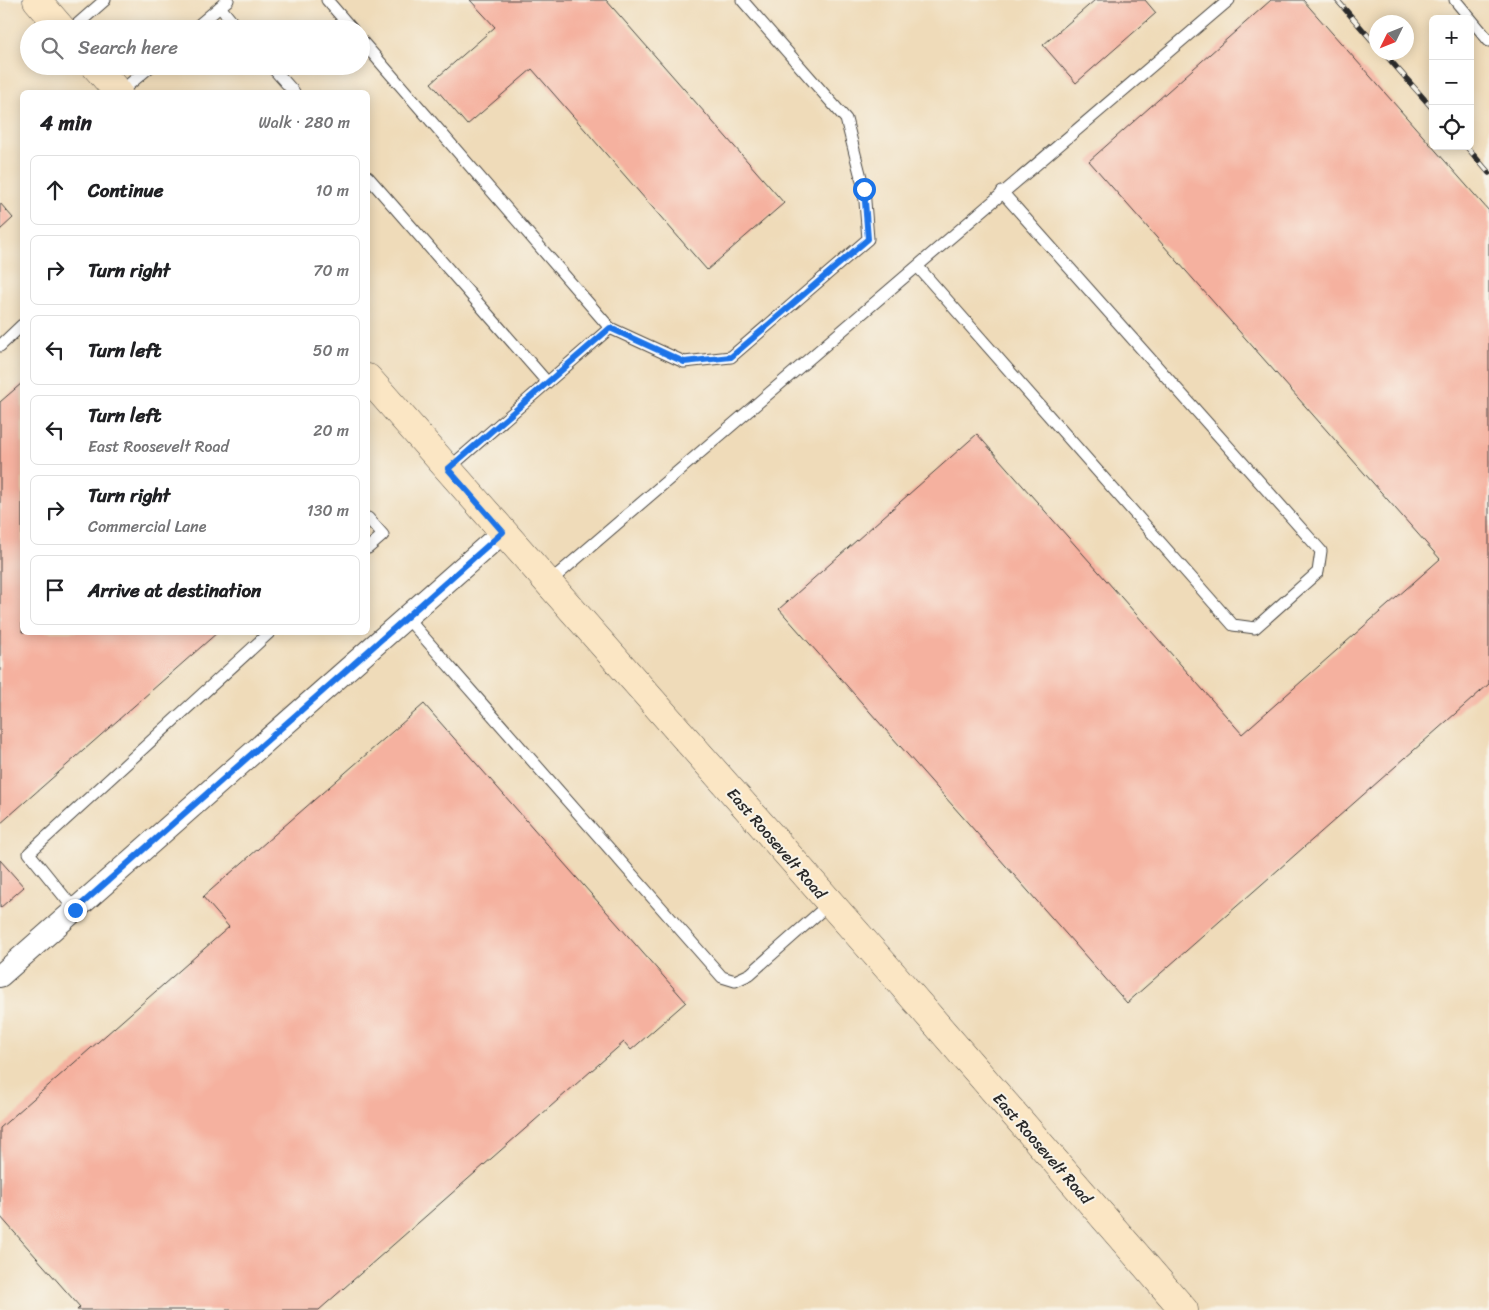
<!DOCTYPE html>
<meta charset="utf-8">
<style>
:root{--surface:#fff;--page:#f2f2f2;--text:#202124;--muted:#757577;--line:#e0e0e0}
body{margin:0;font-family:Sriracha,sans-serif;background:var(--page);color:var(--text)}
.controls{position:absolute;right:15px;top:15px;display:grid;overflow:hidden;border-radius:8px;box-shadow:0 2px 12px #0003}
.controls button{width:45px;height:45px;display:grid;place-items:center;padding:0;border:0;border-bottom:1px solid var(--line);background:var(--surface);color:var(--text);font:25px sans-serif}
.compass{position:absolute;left:1369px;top:15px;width:45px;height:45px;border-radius:50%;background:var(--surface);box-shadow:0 2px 12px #0003;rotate:227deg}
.stop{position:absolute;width:15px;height:15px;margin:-11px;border:4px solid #1a73e8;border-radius:50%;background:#fff}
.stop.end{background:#1a73e8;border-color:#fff;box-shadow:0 1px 5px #0008}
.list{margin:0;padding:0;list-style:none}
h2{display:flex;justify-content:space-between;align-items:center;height:65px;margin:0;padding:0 20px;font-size:21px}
h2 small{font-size:16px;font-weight:400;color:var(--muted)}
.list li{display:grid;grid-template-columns:32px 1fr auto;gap:15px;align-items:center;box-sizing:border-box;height:70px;margin:0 10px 10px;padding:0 10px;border:1px solid var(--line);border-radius:8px}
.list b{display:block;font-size:19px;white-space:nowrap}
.list p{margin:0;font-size:16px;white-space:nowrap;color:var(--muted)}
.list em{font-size:16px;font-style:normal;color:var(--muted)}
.icon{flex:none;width:28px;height:28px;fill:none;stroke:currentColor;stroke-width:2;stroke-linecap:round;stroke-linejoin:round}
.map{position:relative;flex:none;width:1489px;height:1310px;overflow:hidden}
.search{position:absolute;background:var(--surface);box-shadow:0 2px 12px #0003;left:20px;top:20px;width:350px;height:55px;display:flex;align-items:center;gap:12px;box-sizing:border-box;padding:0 18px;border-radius:28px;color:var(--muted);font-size:19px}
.panel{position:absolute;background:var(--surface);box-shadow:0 2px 12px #0003;left:20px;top:90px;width:350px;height:545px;border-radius:8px}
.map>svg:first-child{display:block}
</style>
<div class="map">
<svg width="1489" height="1310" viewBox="0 0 1489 1310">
<rect width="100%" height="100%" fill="#f7f3e8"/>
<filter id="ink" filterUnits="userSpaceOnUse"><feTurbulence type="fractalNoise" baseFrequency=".02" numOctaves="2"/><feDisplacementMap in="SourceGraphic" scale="10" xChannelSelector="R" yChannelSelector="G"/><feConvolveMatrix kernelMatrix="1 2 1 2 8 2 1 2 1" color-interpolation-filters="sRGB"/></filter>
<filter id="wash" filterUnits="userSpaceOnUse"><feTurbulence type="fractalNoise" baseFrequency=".0096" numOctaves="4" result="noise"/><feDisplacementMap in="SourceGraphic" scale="20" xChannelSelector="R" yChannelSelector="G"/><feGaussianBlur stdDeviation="1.12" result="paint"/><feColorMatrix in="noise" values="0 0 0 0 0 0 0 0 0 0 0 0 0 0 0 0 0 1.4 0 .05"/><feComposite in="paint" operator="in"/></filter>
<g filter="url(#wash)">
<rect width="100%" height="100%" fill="#efdbb9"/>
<g id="blocks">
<g fill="#f5b19f">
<polygon points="470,0 606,0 784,203 707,270 532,69 467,125 431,83 495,27"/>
<polygon points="1095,0 1145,0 1156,13 1076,83 1043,45"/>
<polygon points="1271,0 1303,0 1489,211 1489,684 1127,1003 779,609 977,434 1242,734 1440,559 1089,161"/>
<polygon points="0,203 13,218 0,230"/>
<polygon points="22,383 22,632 218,632 0,824 0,402"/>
<polygon points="424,704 686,1002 631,1050 624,1042 319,1310 77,1310 80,1307 0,1216 0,1128 229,927 203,897"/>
<polygon points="0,860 24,887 0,908"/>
</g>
</g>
</g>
<g filter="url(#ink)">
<use href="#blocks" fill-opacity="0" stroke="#484540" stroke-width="1"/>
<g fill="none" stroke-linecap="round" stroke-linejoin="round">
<g stroke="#484540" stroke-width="13">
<g id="service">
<polyline points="327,0 352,29"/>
<polyline points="1455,0 1489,41"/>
<polyline points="220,7 238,29"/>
<polyline points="72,29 105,0"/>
<polyline points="194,29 228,0"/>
<polyline points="361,40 610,328"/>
<polyline points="271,66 294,92"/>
<polyline points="120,92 151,66"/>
<polyline points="368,177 547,382"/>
<polyline points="918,267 1233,625 1255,628 1318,572 1321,551 1002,192"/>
<polyline points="0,346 22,325"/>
<polyline points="448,469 610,328 684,362 731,357 868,239 864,189 846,119 742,0"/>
<polyline points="368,518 383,535 368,548"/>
<path d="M548,583C775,389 1001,193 1229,0"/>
<polyline points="407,618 722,977 735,981 750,974 830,903"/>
<polyline points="75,910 29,853 270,632"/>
</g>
</g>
<g stroke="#484540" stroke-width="24">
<polyline id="minor" points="0,976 503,532"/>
</g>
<g stroke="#484540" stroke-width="29">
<g id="secondary">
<polyline points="37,0 62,29"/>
<polyline points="95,66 118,92"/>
<polyline points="368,378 885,965 1184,1310"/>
</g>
</g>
<use href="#service" stroke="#fff" stroke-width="11"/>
<use href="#minor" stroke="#fff" stroke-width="22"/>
<use href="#secondary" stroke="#fbe6c4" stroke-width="28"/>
<g stroke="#2b2b2b" stroke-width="5.5">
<g id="rail">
<polyline points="1337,0 1376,45"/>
<polyline points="1383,52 1433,109"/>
<polyline points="1466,146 1489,173"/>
</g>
</g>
<use href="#rail" stroke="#f7f3e8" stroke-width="4" stroke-dasharray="11" stroke-linecap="butt"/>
</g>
</g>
<g fill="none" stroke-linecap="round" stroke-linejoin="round" filter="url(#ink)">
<polyline stroke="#1a73e8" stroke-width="6" points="75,910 503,532 448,469 610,328 684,362 731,357 868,239 864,189"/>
</g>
<g text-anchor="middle" stroke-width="4" stroke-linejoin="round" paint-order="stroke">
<g font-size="16" fill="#2b2b2b" stroke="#f7f3e8">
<text transform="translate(777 843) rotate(49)" y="6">East Roosevelt Road</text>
<text transform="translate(1043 1148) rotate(49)" y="6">East Roosevelt Road</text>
</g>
</g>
</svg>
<div class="controls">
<button>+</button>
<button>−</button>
<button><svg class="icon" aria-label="locate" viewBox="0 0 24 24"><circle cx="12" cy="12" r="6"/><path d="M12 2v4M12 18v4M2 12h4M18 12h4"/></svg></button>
</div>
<svg class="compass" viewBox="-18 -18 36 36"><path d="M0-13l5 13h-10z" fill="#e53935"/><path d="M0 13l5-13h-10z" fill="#757577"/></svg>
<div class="stop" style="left:864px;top:189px"></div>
<div class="stop end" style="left:75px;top:910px"></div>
<div class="search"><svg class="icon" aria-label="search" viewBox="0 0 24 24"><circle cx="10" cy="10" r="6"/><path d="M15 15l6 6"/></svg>Search here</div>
<section class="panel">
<h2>4 min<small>Walk · 280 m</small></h2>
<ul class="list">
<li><svg class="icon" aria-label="ahead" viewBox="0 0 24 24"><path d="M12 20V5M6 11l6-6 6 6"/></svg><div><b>Continue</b></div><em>10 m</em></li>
<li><svg class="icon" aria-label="right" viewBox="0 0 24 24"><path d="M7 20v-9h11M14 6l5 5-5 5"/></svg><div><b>Turn right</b></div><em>70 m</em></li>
<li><svg class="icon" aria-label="left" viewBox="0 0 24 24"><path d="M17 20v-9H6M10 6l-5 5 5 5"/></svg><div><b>Turn left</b></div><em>50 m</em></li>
<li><svg class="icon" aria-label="left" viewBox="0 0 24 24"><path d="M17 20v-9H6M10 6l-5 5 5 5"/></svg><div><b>Turn left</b><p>East Roosevelt Road</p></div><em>20 m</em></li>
<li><svg class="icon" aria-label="right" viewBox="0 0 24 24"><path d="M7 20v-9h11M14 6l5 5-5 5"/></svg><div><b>Turn right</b><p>Commercial Lane</p></div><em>130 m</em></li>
<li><svg class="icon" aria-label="arrive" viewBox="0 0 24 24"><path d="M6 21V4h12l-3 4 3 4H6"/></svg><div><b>Arrive at destination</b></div></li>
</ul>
</section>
</div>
